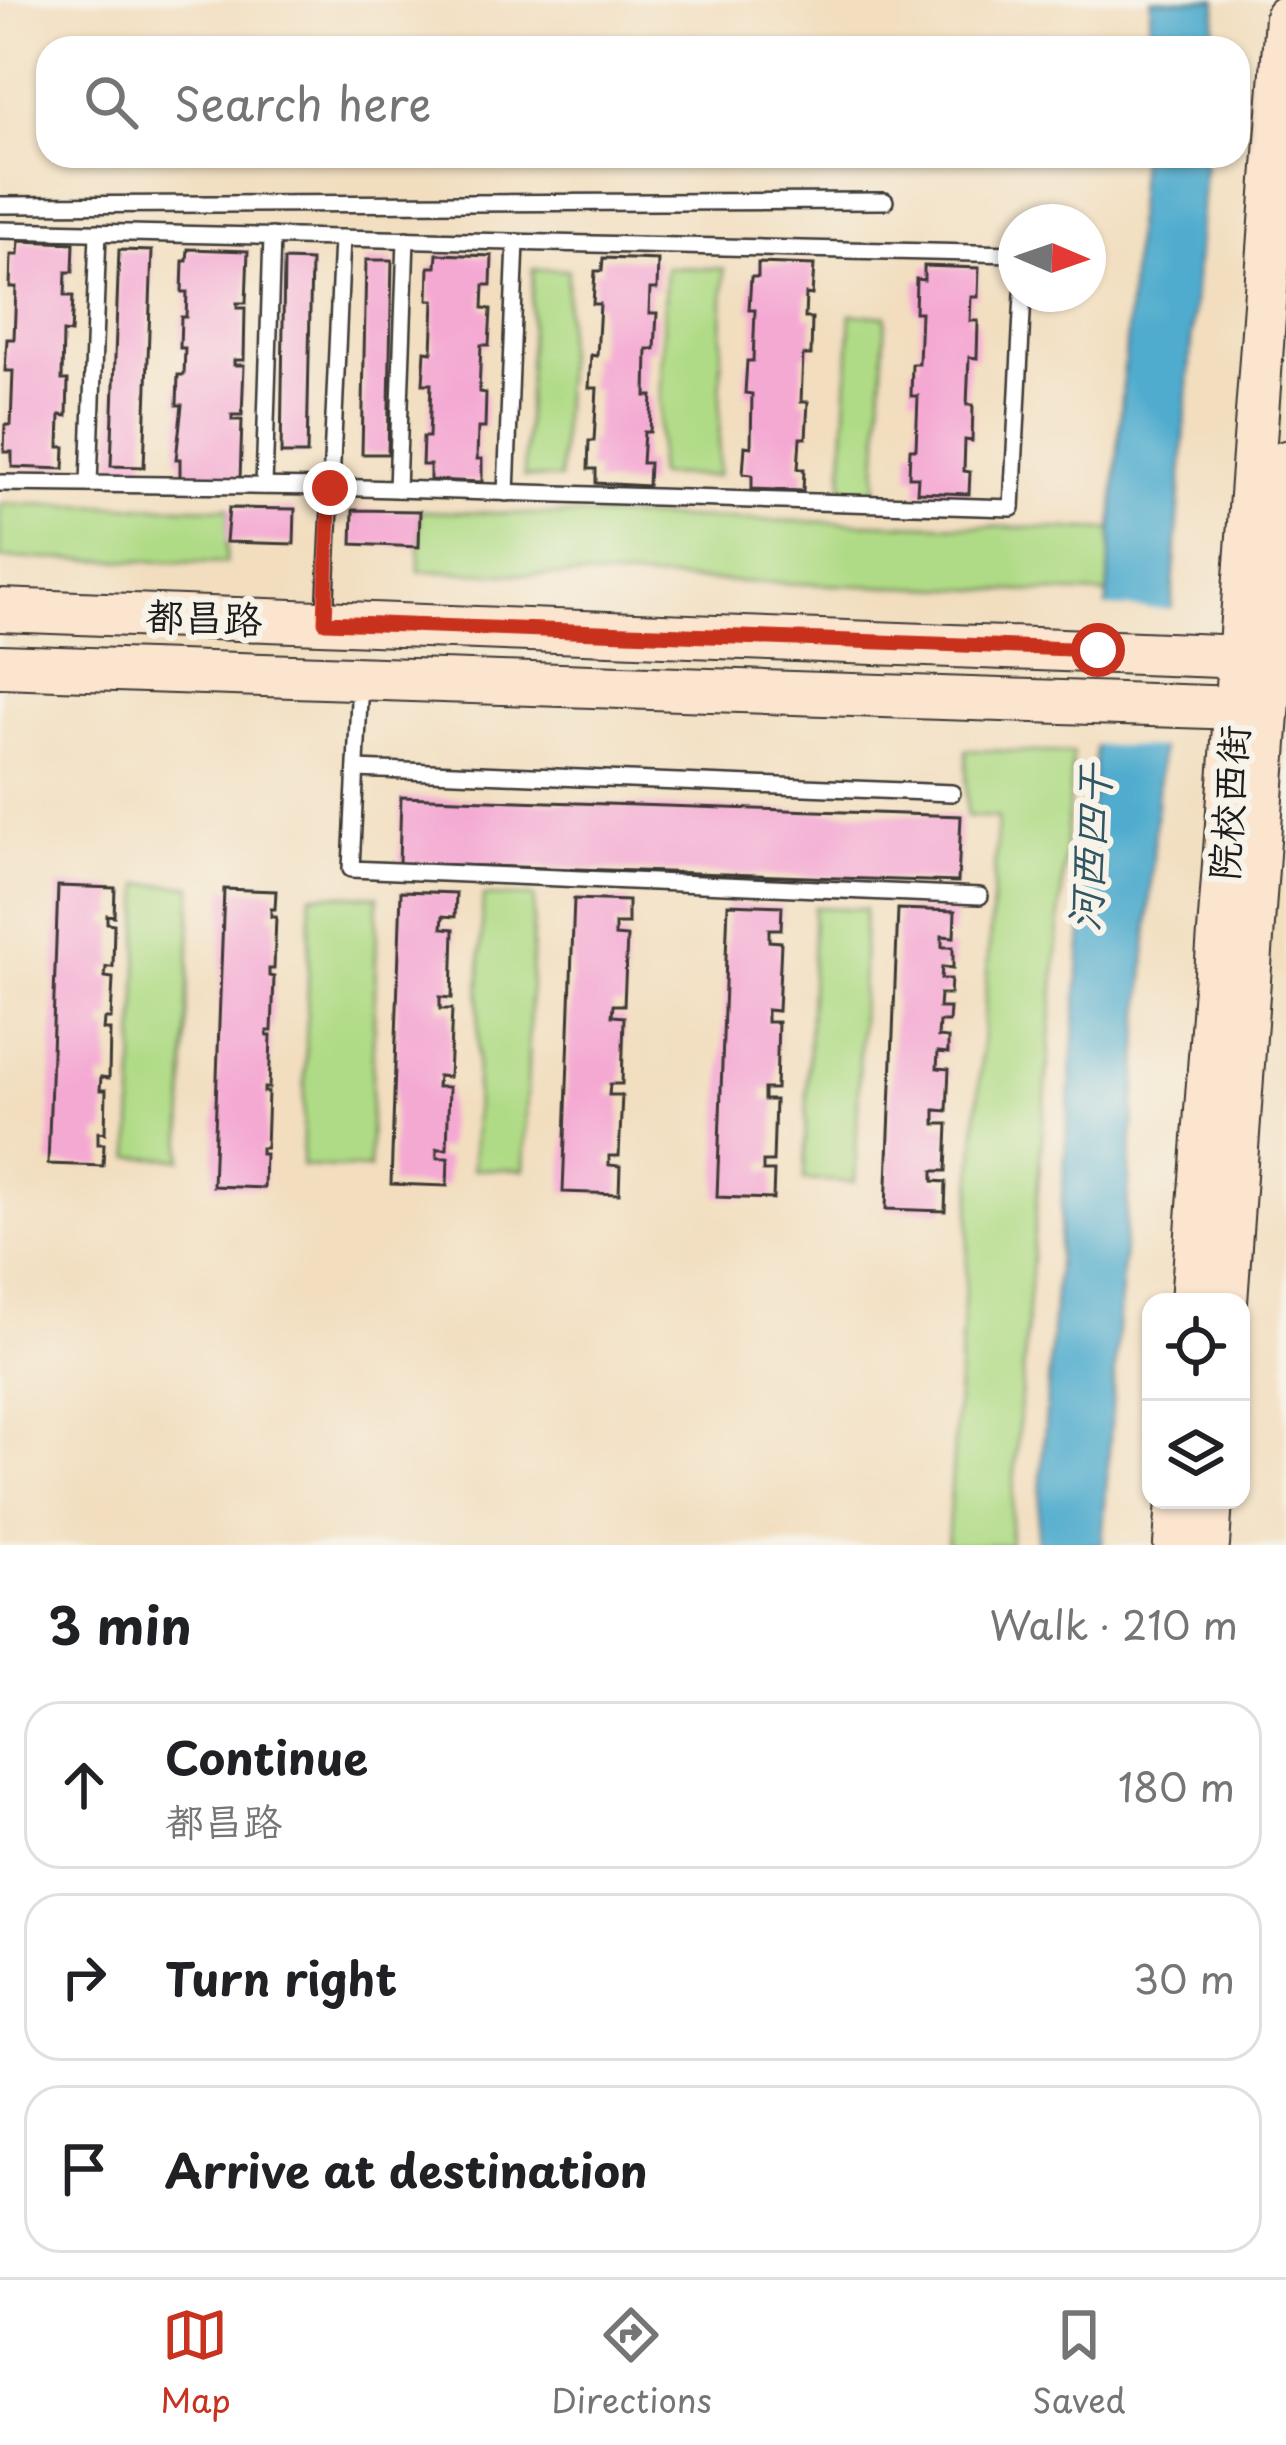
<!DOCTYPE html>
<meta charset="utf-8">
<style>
:root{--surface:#fff;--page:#f2f2f2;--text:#202124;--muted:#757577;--line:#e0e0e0;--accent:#c8321e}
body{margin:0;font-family:"Playpen Sans","LXGW WenKai TC",sans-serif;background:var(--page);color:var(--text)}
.controls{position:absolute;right:36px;bottom:36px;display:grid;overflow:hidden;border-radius:24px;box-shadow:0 3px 9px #0004}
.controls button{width:108px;height:108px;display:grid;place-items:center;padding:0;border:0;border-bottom:3px solid var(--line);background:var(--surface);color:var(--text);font:60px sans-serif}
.compass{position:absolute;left:998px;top:204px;width:108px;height:108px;border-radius:50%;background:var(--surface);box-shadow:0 3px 9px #0004;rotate:92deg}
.stop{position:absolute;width:36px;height:36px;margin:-27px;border:9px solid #c8321e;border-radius:50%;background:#fff}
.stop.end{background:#c8321e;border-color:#fff;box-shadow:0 3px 12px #0008}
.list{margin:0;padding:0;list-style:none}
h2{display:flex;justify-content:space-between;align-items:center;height:156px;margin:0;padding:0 48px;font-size:51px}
h2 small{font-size:39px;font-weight:400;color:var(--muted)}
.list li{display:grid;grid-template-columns:78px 1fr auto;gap:36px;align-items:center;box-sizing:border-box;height:168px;margin:0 24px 24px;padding:0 24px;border:3px solid var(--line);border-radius:36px}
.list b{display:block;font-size:45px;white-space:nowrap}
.list p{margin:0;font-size:39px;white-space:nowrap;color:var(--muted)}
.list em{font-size:39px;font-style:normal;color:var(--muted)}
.icon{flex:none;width:66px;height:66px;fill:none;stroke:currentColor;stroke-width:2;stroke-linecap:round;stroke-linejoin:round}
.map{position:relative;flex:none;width:1286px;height:1545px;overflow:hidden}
.search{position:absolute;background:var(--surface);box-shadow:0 3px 9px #0004;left:36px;right:36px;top:36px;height:132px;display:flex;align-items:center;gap:30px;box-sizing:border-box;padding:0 42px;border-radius:36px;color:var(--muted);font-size:45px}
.sheet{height:732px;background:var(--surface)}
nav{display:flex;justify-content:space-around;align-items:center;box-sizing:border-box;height:168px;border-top:3px solid var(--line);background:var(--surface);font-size:33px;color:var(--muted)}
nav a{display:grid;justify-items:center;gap:6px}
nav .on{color:var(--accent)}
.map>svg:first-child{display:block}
</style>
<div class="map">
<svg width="1286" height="1545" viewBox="0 0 1286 1545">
<rect width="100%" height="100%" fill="#f7f3e8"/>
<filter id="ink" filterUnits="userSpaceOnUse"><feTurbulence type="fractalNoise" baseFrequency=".00833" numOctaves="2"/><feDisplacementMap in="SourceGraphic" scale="24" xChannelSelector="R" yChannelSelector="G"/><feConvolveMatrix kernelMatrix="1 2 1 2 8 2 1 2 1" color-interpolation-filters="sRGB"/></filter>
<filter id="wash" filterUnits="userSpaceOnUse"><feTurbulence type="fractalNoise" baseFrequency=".004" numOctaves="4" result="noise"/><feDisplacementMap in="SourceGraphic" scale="48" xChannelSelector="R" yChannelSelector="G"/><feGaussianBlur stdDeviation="2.7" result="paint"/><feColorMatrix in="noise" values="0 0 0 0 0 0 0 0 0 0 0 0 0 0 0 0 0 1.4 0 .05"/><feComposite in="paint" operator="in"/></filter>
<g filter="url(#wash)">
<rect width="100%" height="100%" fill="#f2debf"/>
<g fill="#b0db86" stroke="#667c51" stroke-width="3">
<polygon points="666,267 724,269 718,476 657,475"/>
<polygon points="533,269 568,270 560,479 524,477"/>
<polygon points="851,314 886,316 876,489 842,490"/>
<polygon points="0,504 229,508 226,563 0,558"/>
<polygon points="420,511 1112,530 1107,594 419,571"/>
<polygon points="966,750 1073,753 1009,1545 947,1545 998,818 967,816"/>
<polygon points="141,884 192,886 182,1159 131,1157"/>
<polygon points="311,894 378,896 369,1169 302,1166"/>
<polygon points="483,896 534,897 524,1170 473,1169"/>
<polygon points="814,907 865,909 855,1182 804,1180"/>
</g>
<g fill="#50acce" stroke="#366475" stroke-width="3">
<polygon points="1151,0 1217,0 1213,48 1148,48"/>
<polygon points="1140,156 1205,156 1102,1545 1036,1545"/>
</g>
<polygon fill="#f2debf" points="1101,607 1178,610 1167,748 1093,745"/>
<g id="blocks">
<g fill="#f4a9d3">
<polygon points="19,241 74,243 73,272 66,272 65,296 73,296 71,333 63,332 62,380 68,380 67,416 60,415 59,447 65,447 64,469 12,467 12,452 4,452 5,425 11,425 13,371 5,371 7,339 14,339 16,287 10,287 11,255 18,255"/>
<polygon points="188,249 248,251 246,303 237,303 237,308 245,308 244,360 234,360 234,365 244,365 242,415 232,415 232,420 242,420 240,480 180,478 180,459 176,459 182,405 177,405 178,375 184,375 185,348 180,348 181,317 186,317 187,292 182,292 183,261 187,261"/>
<polygon points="119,250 152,251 144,467 111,466"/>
<polygon points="437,254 492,256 491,285 484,285 483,308 491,309 489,345 481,345 479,392 486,393 485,428 478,428 477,459 482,459 482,482 430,480 430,465 422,465 423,437 429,437 431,384 423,384 425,351 432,352 434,300 428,300 429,267 436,267"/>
<polygon points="603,258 658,260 657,289 650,289 649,313 657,313 655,349 647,349 646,396 652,396 650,432 644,432 642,463 649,463 648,486 596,483 596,469 588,469 589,441 594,441 597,388 589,388 591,355 597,356 600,304 593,304 595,271 602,271"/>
<polygon points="284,260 311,261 307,454 281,454"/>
<polygon points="366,260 392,260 388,454 362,454"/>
<polygon points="758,263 814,265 812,295 806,294 805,318 812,318 811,355 803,355 801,402 808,402 806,438 800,438 798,469 804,469 803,491 752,489 752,475 743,474 745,446 751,447 752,394 745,393 747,361 753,361 755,310 749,310 751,277 758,277"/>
<polygon points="924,266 979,268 978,297 971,297 970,321 978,321 977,358 969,357 967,405 973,405 972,441 965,440 964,471 970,472 969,494 917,492 918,477 909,477 910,449 916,449 918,396 911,396 912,364 919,364 921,312 915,312 916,279 924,280"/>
<polygon points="229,508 295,509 294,544 226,542"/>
<polygon points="353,510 420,511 419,547 352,544"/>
<polygon points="401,797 961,816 958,882 399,863"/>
<polygon points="58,886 115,888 114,916 107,915 107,923 114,924 113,967 106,967 105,977 113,978 111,1019 104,1019 103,1030 110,1030 109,1078 101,1077 100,1090 106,1090 105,1133 98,1132 98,1144 104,1144 103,1166 48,1164"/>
<polygon points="224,889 276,891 275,909 271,909 271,917 276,917 274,969 269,969 269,976 274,977 272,1031 267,1031 267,1036 271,1036 269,1088 264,1088 264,1092 268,1092 266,1148 261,1148 261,1154 265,1154 264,1188 213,1186"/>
<polygon points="401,891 456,893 455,917 443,916 442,928 454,929 452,998 440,997 440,1009 452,1009 449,1077 438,1076 437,1087 449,1087 447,1149 437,1149 437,1158 448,1158 447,1186 391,1184"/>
<polygon points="574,899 628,901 628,924 615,924 615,936 627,937 624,1005 613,1005 612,1016 624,1017 622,1084 610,1084 609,1095 622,1095 619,1156 609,1156 609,1165 620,1166 619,1194 563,1192"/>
<polygon points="728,904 782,906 781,929 769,929 769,941 781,942 778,1011 767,1010 767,1022 778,1022 776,1089 764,1089 764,1100 775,1100 773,1162 763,1162 763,1171 774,1171 773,1199 717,1197"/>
<polygon points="898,909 955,911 954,937 942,936 942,947 953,947 953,968 942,967 941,979 951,979 950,994 940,994 939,1008 950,1008 949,1022 939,1022 938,1037 948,1038 948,1053 938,1052 937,1068 949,1069 947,1111 935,1110 935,1124 948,1124 946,1171 933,1171 933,1181 946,1182 945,1211 886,1209"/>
</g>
</g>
</g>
<g filter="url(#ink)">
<use href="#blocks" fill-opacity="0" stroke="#3c3934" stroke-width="3"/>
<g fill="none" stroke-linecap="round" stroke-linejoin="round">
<g stroke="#3c3934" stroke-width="20">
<g id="lane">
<polyline points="0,205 885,201"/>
<polyline points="0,230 1016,254"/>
<polyline points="0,483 330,487 1012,508 1023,294"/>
<polyline points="89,484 98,232"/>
<polyline points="264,486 272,236"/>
<polyline points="397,489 406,239"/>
<polyline points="506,493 516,242"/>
<polyline points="325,619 342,238"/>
<polyline points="360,679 351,869 980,896"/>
<polyline points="356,769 952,793"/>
</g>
</g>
<g stroke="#3c3934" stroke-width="46">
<g id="secondary">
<polyline points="0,610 1272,658"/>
<polyline points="0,666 1268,709"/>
<polyline points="1192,1302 1286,17"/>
<polyline points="1226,1302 1286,462"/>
<polyline points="1175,1545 1178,1500"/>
<polyline points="1208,1545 1211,1500"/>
</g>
</g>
<use href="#lane" stroke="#fff" stroke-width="15"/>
<use href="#secondary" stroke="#fce5cf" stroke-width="42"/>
</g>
</g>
<g fill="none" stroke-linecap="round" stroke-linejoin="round" filter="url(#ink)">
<polyline stroke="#c8321e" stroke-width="15" points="330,488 325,622 1098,650"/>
</g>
<g text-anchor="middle" stroke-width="12" stroke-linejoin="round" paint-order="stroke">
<g font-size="39" fill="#1c1c1c" stroke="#f7f3e8">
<text transform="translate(204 618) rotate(2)" y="14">都昌路</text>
<text transform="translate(1229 803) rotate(-86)" y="14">院校西街</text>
</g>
<g font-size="42" font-style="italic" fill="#315663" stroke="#f7f3e8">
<text transform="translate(1090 848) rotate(-86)" y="15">河西四干</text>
</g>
</g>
</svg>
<div class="controls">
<button><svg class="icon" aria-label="locate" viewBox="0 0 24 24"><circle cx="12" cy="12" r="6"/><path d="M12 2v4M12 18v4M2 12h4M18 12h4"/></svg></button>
<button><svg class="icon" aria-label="layers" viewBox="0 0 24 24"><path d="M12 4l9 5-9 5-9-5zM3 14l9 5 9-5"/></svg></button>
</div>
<svg class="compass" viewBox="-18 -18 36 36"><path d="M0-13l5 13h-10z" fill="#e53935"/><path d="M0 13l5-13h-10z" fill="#757577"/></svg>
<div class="stop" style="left:1098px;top:650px"></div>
<div class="stop end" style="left:330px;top:488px"></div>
<div class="search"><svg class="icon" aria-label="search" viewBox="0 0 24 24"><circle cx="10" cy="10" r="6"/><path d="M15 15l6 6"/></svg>Search here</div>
</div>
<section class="sheet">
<h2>3 min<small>Walk · 210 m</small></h2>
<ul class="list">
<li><svg class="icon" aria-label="ahead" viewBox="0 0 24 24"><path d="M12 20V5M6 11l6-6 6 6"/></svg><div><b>Continue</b><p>都昌路</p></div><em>180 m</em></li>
<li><svg class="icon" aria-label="right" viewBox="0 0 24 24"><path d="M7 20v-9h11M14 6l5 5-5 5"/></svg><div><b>Turn right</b></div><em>30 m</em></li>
<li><svg class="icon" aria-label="arrive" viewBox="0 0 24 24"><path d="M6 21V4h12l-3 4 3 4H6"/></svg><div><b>Arrive at destination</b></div></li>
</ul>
</section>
<nav>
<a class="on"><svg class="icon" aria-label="map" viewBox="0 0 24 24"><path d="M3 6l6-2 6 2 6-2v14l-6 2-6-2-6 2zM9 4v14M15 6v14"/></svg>Map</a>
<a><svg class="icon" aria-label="directions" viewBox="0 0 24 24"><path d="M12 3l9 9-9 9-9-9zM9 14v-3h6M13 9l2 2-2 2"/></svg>Directions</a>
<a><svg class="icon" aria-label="saved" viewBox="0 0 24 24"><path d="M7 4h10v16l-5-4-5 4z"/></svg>Saved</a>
</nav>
